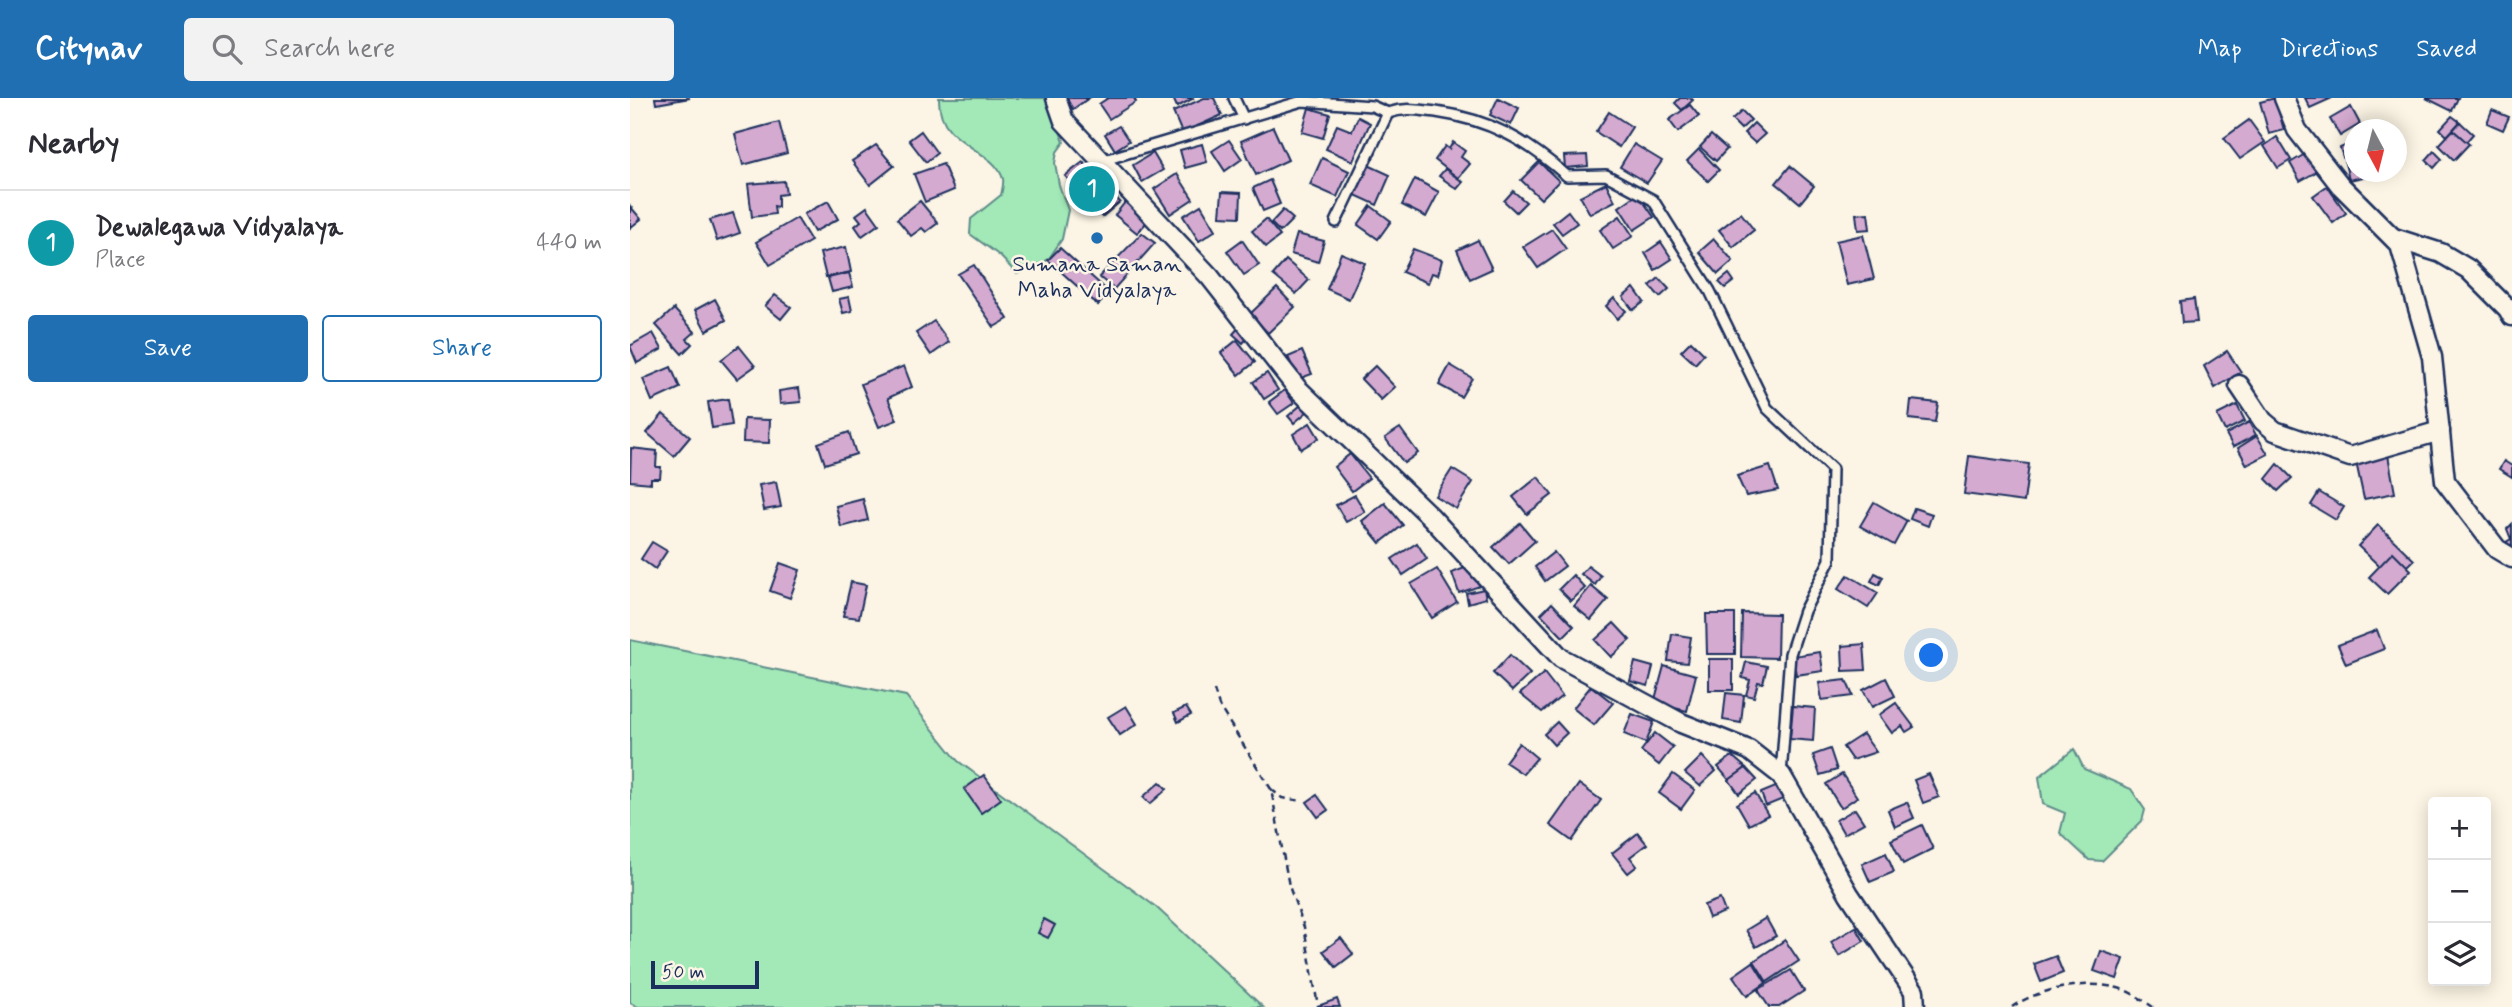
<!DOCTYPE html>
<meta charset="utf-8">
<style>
:root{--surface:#fff;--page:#f2f2f3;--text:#2b2b33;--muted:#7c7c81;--line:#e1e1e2;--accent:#1f6fb2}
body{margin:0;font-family:Mynerve,sans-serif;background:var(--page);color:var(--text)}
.controls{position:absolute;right:21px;bottom:21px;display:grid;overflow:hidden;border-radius:7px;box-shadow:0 4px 18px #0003}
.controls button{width:63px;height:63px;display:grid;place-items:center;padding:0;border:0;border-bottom:2px solid var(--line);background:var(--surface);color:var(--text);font:35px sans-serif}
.compass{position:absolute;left:1714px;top:21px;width:63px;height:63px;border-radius:50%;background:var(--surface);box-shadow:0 4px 18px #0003;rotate:173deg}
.scale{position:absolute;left:21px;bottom:18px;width:108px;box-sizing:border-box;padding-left:7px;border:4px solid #1b2f5e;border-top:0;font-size:19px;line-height:24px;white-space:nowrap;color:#1b2f5e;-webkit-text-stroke:5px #fcf5e5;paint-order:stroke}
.you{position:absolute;left:1302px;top:558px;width:24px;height:24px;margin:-18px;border:5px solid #fff;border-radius:50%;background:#1a73e8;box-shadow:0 0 0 10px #1a73e833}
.badge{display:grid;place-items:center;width:46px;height:46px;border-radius:50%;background:var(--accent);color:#fff;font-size:23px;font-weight:700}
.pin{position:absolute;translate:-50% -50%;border:4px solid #fff;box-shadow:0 2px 7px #0006}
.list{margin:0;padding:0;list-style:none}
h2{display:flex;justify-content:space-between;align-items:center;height:91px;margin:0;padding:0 28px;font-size:30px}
h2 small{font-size:23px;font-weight:400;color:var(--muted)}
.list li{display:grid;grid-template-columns:46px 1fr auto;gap:21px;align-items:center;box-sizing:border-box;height:105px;padding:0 28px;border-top:2px solid var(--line)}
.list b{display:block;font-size:26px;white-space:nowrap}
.list p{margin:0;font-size:23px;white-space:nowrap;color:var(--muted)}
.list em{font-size:23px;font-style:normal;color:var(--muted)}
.actions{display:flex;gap:14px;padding:21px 28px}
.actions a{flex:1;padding:16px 0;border:2px solid var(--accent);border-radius:7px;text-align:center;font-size:24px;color:var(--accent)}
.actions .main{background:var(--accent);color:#fff}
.icon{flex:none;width:38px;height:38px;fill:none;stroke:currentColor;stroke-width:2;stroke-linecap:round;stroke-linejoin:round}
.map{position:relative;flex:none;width:1882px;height:909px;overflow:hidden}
header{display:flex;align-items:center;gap:42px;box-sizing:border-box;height:98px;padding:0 35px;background:var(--accent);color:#fff}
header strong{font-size:33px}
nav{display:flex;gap:38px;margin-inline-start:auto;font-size:24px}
.search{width:490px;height:63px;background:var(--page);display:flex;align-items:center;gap:18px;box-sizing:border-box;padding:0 24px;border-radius:7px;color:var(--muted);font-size:26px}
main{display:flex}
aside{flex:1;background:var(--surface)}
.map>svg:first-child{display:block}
</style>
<header>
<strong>Citynav</strong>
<div class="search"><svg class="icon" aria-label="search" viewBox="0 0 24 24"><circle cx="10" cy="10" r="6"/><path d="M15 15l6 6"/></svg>Search here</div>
<nav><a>Map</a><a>Directions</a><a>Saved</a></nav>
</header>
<main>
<aside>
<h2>Nearby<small></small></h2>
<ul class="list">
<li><span class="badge" style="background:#0f9aa8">1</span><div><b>Dewalegawa Vidyalaya</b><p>Place</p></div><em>440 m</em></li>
</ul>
<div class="actions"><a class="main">Save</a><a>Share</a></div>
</aside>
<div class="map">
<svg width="1882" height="909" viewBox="0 0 1882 909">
<rect width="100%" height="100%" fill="#fcf5e5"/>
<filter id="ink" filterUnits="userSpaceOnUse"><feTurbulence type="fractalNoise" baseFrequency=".0143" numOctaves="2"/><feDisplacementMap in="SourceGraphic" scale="14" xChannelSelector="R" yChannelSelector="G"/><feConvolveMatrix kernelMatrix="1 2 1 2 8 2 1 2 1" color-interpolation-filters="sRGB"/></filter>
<g filter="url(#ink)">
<g fill="#a2e9b7" stroke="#5e8c8a" stroke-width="2">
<path d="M309,0H417L434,44L427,54L425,65L429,87L438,112L432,141L418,162L387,176L370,158L340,136L341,121L371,97C372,92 374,86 373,81C363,48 308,49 309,0Z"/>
<polygon points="0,542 276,598 328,663 526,809 633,909 8,909 0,905"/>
<polygon points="1444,651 1454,671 1501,691 1515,712 1512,723 1472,763 1459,762 1430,735 1435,715 1413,706 1409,679"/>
</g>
<g fill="#d4aad0" stroke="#1b2f5e" stroke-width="2">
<polygon points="25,0 60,0 26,6"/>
<polygon points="436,0 459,0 443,11"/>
<polygon points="478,0 504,0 506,4 479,21 469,6"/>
<polygon points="543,0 564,0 547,9"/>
<polygon points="574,0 584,0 592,17 552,35 543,14"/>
<polygon points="868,0 889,10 881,27 860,17"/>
<polygon points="1050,0 1061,0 1063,2 1052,12 1045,5"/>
<polygon points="1645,0 1654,32 1639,36 1630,4"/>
<polygon points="1675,0 1702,0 1680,10"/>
<polygon points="1796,0 1828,0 1822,13"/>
<polygon points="1060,7 1069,18 1048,34 1039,22"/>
<polygon points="1721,9 1730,26 1710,38 1700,21"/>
<polygon points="679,10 700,16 693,40 672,34"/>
<polygon points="1862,12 1879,19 1873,32 1857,25"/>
<polygon points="1112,13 1121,22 1111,31 1102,22"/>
<polygon points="979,14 1002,29 989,49 966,34"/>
<polygon points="1822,18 1830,24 1817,38 1810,31"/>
<polygon points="728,19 740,25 723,63 696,51 707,27 722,33"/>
<polygon points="1619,22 1635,44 1610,61 1594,40"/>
<polygon points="149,24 157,55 113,67 105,36"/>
<polygon points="1830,24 1843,36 1836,44 1823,32"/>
<polygon points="1124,25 1135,36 1125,45 1114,35"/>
<polygon points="489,28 499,43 485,52 475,36"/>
<polygon points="643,29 658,62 626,77 611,43"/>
<polygon points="1823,32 1839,46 1824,62 1809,47"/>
<polygon points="291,33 307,55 296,64 279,42"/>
<polygon points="1081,37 1097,51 1086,63 1070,49"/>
<polygon points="1647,39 1661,62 1648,70 1634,48"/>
<polygon points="599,42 612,61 595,73 582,53"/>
<polygon points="823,44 835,53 831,59 840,66 828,80 805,62 815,48 819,51"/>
<polygon points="1724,44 1724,61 1715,65 1710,50"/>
<polygon points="572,46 577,64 555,70 550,52"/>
<polygon points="1004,46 1032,63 1017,85 990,69"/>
<polygon points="246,47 264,68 240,87 222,63"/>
<polygon points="1069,51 1089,72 1078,83 1057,63"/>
<polygon points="1804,53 1812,61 1804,70 1796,62"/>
<polygon points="523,55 533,72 512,84 503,67"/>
<polygon points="1675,56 1686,74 1670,83 1660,65"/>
<polygon points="957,57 958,68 935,70 934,58"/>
<polygon points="692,60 719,73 707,99 680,87"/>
<polygon points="1724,63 1724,74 1737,74 1738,78 1719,82 1715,65"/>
<polygon points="453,64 490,104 472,119 435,78"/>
<polygon points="909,64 929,83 911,101 891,82"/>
<polygon points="313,66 324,92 295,104 284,76"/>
<polygon points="736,66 760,77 747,107 723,96"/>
<polygon points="1160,68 1184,88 1170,105 1146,85"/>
<polygon points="815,71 833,84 827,91 809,78"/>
<polygon points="547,76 563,101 540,116 524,91"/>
<polygon points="785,81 809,94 796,119 772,107"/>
<polygon points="640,82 650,106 633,113 623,90"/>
<polygon points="154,83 156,96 148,97 148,109 144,108 145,116 122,119 118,86"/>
<polygon points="976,85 985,103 960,116 950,98"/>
<polygon points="1697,88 1716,115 1703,125 1683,98"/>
<polygon points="883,93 896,104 886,114 874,103"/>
<polygon points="592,94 611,95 610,119 590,118"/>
<polygon points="1008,96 1024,119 1004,132 989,109"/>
<polygon points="198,103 208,121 184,134 174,116"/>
<polygon points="290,103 308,125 296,134 292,130 281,138 267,121"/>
<polygon points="496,103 519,122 507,135 485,117"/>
<polygon points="571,107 586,132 569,143 553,118"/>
<polygon points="0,108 11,121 0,130"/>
<polygon points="741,108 761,123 748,141 728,127"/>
<polygon points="237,109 249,126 232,138 225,128 231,123 226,117"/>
<polygon points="653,112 663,121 650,134 641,125"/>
<polygon points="938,113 947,125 932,136 923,125"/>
<polygon points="103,115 110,135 87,143 80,122"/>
<polygon points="1111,115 1124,132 1103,149 1089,132"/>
<polygon points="1238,115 1240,131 1228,132 1226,116"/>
<polygon points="990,118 1003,138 983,151 970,132"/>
<polygon points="167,120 181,143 140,167 126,144"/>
<polygon points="636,121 650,138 636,149 622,133"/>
<polygon points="922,131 936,151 908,170 893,149"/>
<polygon points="512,135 525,145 484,191 469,179"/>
<polygon points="667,136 694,143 688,164 661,156"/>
<polygon points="1233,137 1244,181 1217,187 1206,143"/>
<polygon points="1084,141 1103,163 1088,176 1069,154"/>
<polygon points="612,142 629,167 614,177 597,153"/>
<polygon points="848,142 862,171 840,181 827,152"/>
<polygon points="1031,144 1042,161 1025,172 1015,155"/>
<polygon points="216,149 221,174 196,179 190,155"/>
<polygon points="430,150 480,195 468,207 418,162"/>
<polygon points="783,151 812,162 808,177 802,175 798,185 772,174"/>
<polygon points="711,155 735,165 719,201 697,191"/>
<polygon points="656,162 679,182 666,196 643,177"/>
<polygon points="344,167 378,221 364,229 328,176"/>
<polygon points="219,175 223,189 202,194 198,180"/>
<polygon points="1099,176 1104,183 1095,190 1089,184"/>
<polygon points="1029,180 1039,191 1030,199 1020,188"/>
<polygon points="647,190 665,209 638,235 620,216"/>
<polygon points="1004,190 1014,204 1003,212 993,199"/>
<polygon points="145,197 161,209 151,221 135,208"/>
<polygon points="219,199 222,213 213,215 209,201"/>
<polygon points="984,200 996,213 987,221 976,208"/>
<polygon points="85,201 96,222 76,233 65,212"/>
<polygon points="1564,201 1567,224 1552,225 1550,203"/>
<polygon points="44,211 65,234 57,241 62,246 52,256 26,227"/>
<polygon points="304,223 319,244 301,257 286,235"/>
<polygon points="611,227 621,236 613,245 603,236"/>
<polygon points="23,235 32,251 7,265 0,248"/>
<polygon points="607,242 625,264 609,277 591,255"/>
<polygon points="1061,243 1074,256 1065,266 1051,253"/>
<polygon points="109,248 125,268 107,281 91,262"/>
<polygon points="672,253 682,276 668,281 658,259"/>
<polygon points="1597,253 1611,274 1585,290 1574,268"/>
<polygon points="820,267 842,280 831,299 809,287"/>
<polygon points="274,268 282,289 258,300 267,322 249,329 231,286"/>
<polygon points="745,268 765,289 751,302 731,281"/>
<polygon points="41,269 50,290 22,303 13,281"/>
<polygon points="637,275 648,292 634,301 623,284"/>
<polygon points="169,290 171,304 150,306 149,293"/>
<polygon points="655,292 664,305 648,316 639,304"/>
<polygon points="98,301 102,327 82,330 78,304"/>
<polygon points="1281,302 1308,305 1305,324 1279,321"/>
<polygon points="671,307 677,314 664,325 658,318"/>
<polygon points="1607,307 1615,323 1595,333 1587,317"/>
<polygon points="33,316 60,339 44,358 17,335"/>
<polygon points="114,321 140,322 139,345 113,344"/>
<polygon points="1619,324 1626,337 1603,349 1596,336"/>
<polygon points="680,325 689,340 671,351 663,336"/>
<polygon points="770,330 788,355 774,365 755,340"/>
<polygon points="219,334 226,356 195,366 188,345"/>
<polygon points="1627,338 1638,356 1617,367 1608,350"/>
<polygon points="1,350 27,353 26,369 31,369 30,380 21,380 21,385 0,383"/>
<polygon points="720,356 739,380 722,393 704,369"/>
<polygon points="1758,357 1765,395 1734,401 1726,364"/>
<polygon points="1339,358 1399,366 1394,404 1334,396"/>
<polygon points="1874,363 1882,368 1882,379 1869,371"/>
<polygon points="1648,366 1662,380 1648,393 1636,381"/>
<polygon points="1140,368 1148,392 1116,398 1107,378"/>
<polygon points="822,371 843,384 826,411 805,398"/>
<polygon points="908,379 922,397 897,416 883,399"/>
<polygon points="146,384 151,409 134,412 129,387"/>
<polygon points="1689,394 1714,409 1706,422 1681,407"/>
<polygon points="725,397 735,414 716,424 706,407"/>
<polygon points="233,401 238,422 211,429 206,408"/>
<polygon points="1244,404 1277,423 1264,447 1230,428"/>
<polygon points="755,405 773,427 750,445 732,423"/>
<polygon points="1284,410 1302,416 1298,428 1280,421"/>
<polygon points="890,425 905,443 879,466 863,449"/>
<polygon points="1882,426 1882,452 1876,444 1881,441 1877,431"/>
<polygon points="1748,427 1784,462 1764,482 1728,448"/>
<polygon points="22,444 37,453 25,471 11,461"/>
<polygon points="787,445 797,461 773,477 762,461"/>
<polygon points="924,454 935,468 915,483 905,469"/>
<polygon points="1763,454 1781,472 1757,496 1739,479"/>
<polygon points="150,465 170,472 160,500 140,493"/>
<polygon points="842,467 850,488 829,495 822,475"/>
<polygon points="958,468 971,478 965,487 951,476"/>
<polygon points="807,471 827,504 802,520 781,486"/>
<polygon points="1245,475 1253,479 1249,487 1241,483"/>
<polygon points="943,477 955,490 941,503 929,491"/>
<polygon points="1218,477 1248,495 1238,510 1208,491"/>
<polygon points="221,484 236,487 229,520 213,518"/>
<polygon points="961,488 978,502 961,522 944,508"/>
<polygon points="854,491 856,500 838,505 836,495"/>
<polygon points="922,505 944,528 933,539 911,516"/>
<polygon points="1112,515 1148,516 1147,560 1111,559"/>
<polygon points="1076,516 1105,516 1105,556 1077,556"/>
<polygon points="984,525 1000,542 981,559 965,542"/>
<polygon points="1747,532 1754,551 1716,566 1708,547"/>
<polygon points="1042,536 1061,539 1057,565 1038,563"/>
<polygon points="1234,546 1236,572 1213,573 1212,548"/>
<polygon points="1190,554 1193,573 1166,577 1163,558"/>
<polygon points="880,557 900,576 882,593 863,575"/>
<rect x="1079" y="561" width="24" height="31"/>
<polygon points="1005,564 1023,569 1018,588 1000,583"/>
<polygon points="1116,564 1137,568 1133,585 1128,584 1124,599 1116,597 1120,582 1112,580"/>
<polygon points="1034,568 1066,577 1057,613 1024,605"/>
<polygon points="914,575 932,598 912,614 890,596"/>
<polygon points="1256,580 1265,598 1242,609 1233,592"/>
<polygon points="1216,582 1223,598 1192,602 1189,585"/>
<polygon points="961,588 983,605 964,627 943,610"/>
<polygon points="1096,595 1114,597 1111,625 1093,622"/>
<polygon points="1266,605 1284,629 1276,634 1272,628 1262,635 1249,617"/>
<polygon points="496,608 507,626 490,637 478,619"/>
<polygon points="1163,608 1185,610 1183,643 1160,641"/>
<polygon points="556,609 561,617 548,624 544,615"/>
<polygon points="1002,616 1024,624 1016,645 994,636"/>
<polygon points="927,624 937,635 924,647 914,636"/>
<polygon points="1025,635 1043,649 1029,667 1011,653"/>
<polygon points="1233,636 1246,654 1222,662 1213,649"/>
<polygon points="889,645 907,660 893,676 875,664"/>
<polygon points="1200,651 1207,672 1190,677 1183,657"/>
<polygon points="1072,658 1086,673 1070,688 1055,675"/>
<polygon points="1102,658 1116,670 1099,682 1088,669"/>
<polygon points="1116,670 1127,682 1109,696 1099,682"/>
<polygon points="1043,676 1065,692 1051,711 1029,695"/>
<polygon points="1212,676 1227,699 1211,710 1196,686"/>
<polygon points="1299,676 1309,699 1293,705 1284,682"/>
<polygon points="354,677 371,701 351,715 334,691"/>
<polygon points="530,684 537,691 520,706 513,699"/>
<polygon points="949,686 971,702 942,743 920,727"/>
<polygon points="1148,688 1153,701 1136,708 1131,695"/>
<polygon points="1125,695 1138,717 1119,727 1107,706"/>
<polygon points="687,697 698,712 688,719 677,704"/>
<polygon points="1277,704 1284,720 1265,729 1258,712"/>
<polygon points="1225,711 1234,725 1214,736 1206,722"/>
<polygon points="1292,727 1303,751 1273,766 1261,742"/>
<polygon points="1008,735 1017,746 1000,759 1007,768 998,775 982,755"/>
<polygon points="1256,755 1264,774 1240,784 1232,766"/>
<polygon points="1090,801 1095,814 1079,820 1074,807"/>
<polygon points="1136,820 1146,838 1126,849 1116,832"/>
<polygon points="414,821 425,827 418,840 408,835"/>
<polygon points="1226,829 1234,843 1209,858 1201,844"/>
<polygon points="711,840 723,856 706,869 693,853"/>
<polygon points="1155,842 1169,863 1137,884 1124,863"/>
<polygon points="1471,853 1494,861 1487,881 1464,873"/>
<polygon points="1426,858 1433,875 1411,884 1404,866"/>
<polygon points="1123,864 1136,885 1117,898 1103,878"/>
<polygon points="1161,872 1174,893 1149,909 1139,909 1128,892"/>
<polygon points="707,901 710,909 688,909 688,908"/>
</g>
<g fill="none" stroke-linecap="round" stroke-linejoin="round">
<g stroke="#1b2f5e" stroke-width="14">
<g id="lane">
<polyline points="604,0 614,21"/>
<path d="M471,63L672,3L742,8L758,15C776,9 787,12 806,14C861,22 896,42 937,78L976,77L1023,102L1080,193L1137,310L1202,371L1200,462L1174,513L1160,556L1151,677"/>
<polyline points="706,124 758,15"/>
</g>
</g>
<g stroke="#1b2f5e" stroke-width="23">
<g id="street">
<polyline points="426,0 434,23 580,179 667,290 801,419 931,560 1051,625 1119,652 1151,677 1219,796 1284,893 1285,909"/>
<polyline points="1654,0 1667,32 1710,87 1770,147 1802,259 1815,383 1867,451 1882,460"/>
<polyline points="1764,140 1811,155 1838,171 1878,211 1882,218"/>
<polyline points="1609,287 1633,323 1645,333 1720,359 1810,333"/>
</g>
</g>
<g stroke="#1b2f5e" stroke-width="2.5" stroke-dasharray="7 5" stroke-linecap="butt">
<polyline points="584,592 589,608 641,691 659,788 674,829 688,908"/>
<polyline points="641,691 652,700 673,703"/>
<path d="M1382,909C1406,892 1453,882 1483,889C1498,891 1511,901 1523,909"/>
</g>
<use href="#lane" stroke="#fcf5e5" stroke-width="9"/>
<use href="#street" stroke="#fcf5e5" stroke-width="18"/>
</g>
</g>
<circle fill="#1f6fb2" stroke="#fcf5e5" stroke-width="2.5" cx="467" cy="140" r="7"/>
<g text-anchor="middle" stroke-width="5" stroke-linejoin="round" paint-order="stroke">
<g font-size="23" fill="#1b2f5e" stroke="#fcf5e5">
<text x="467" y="173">Sumana Saman<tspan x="467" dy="26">Maha Vidyalaya</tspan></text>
</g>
</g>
</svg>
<div class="controls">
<button>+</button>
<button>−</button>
<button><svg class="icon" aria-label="layers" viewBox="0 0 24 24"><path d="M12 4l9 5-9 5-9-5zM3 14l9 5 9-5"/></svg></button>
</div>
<svg class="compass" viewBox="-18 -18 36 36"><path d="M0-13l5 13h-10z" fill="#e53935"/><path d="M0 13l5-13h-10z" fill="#7c7c81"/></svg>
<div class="scale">50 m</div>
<div class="you"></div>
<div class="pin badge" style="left:462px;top:91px;background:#0f9aa8">1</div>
</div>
</main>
